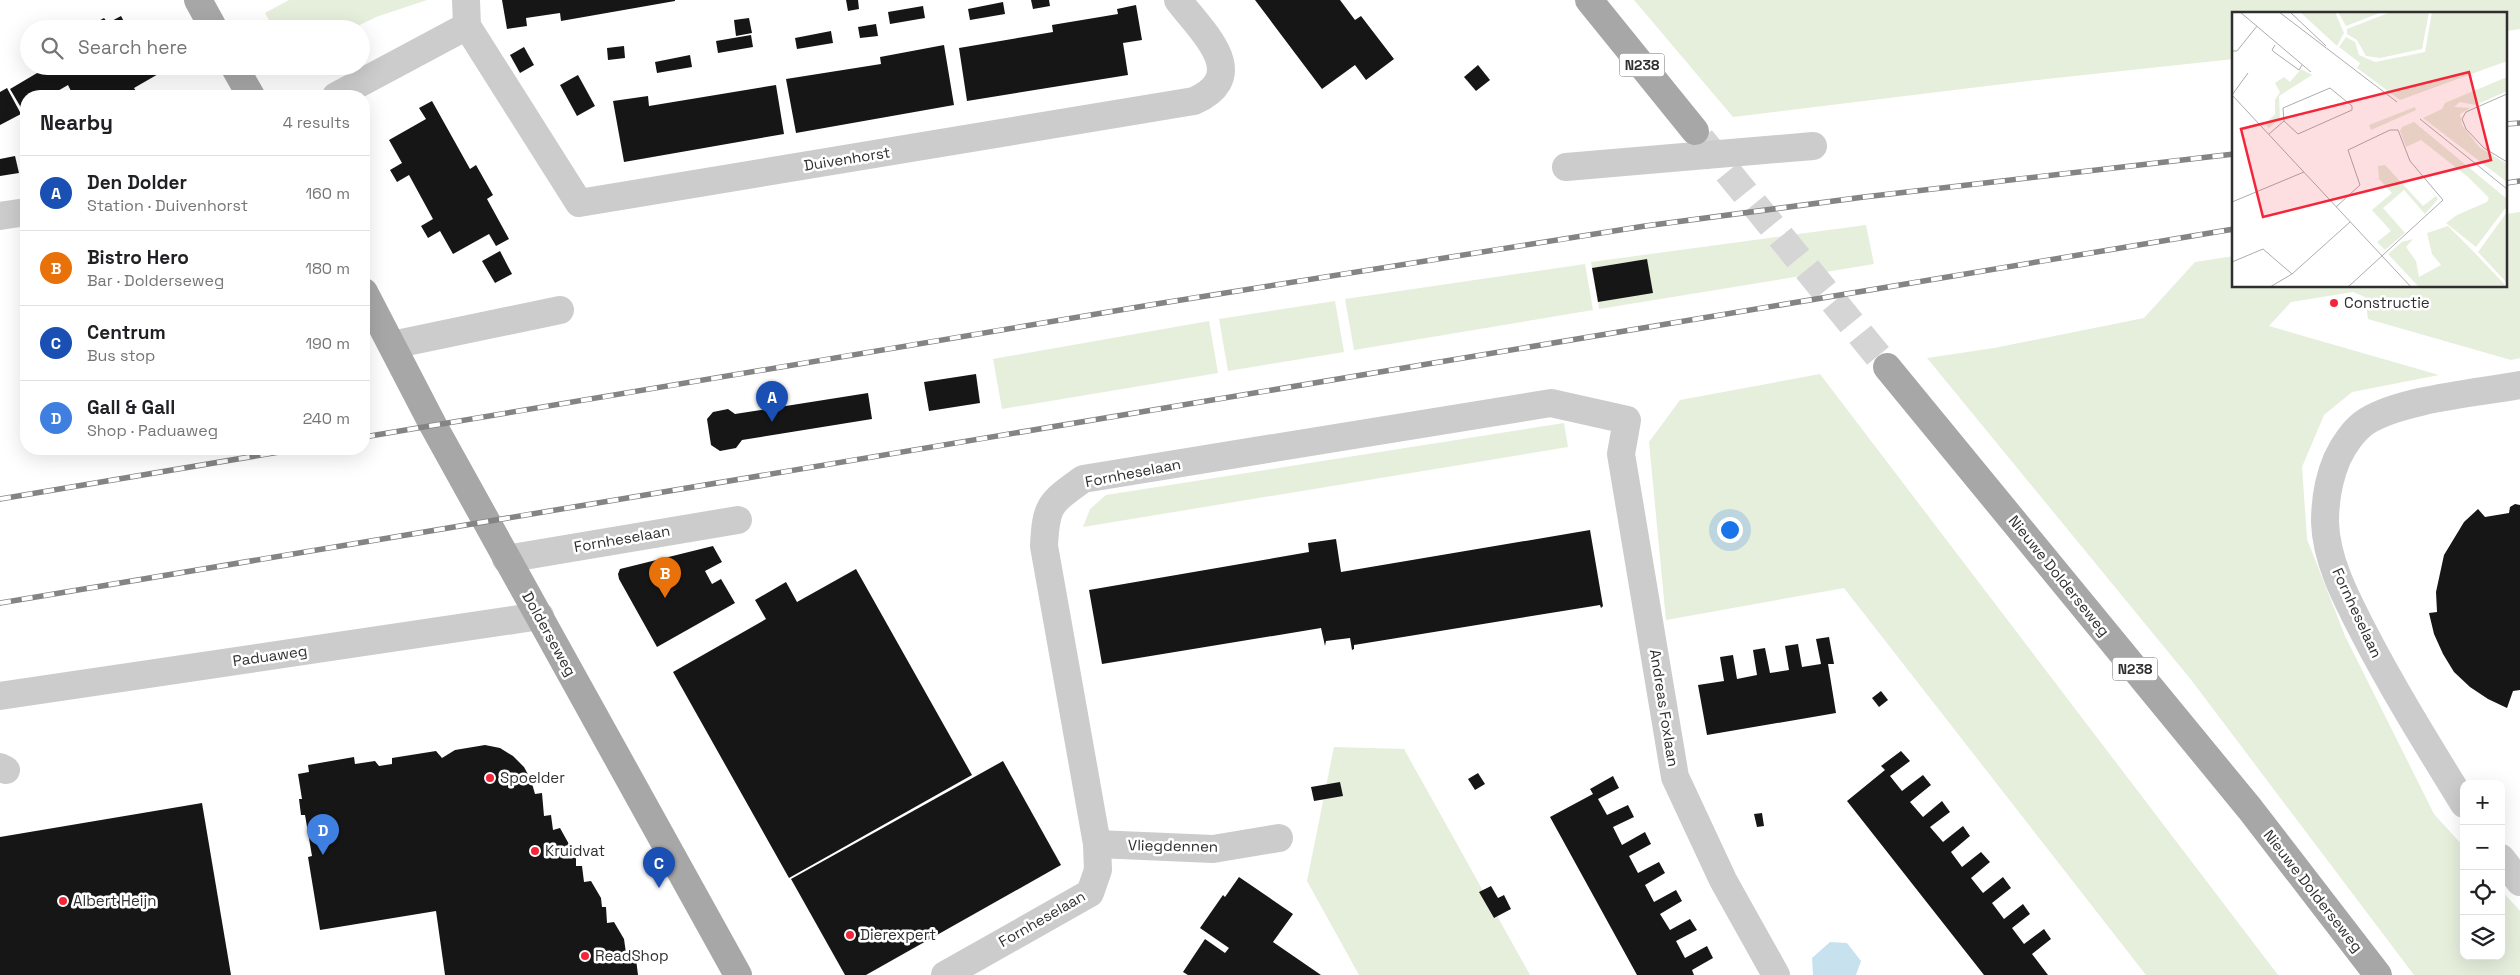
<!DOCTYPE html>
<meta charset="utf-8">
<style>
:root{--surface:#fff;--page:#f6f6f6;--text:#202124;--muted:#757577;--line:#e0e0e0;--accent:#f42439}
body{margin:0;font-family:"Space Grotesk",sans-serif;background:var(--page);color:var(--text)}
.controls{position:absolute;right:15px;bottom:15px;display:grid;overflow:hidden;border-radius:10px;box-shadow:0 5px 20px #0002}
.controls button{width:45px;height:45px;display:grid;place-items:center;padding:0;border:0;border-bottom:1px solid var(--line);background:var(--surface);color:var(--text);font:25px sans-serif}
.you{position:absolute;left:1729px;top:529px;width:18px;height:18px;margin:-12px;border:4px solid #fff;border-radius:50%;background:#1a73e8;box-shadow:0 0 0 8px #1a73e833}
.badge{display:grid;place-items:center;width:32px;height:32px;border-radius:50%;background:var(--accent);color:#fff;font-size:16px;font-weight:700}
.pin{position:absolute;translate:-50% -41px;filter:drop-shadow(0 1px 2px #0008)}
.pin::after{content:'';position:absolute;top:26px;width:18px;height:15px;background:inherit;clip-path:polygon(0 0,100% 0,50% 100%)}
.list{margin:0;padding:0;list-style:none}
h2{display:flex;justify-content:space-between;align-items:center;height:65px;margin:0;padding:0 20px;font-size:21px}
h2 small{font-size:16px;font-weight:400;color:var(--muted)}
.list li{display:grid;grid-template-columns:32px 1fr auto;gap:15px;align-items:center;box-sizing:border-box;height:75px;padding:0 20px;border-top:1px solid var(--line)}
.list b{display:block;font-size:19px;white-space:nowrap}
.list p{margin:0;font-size:16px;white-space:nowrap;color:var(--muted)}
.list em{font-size:16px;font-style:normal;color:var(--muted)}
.icon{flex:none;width:28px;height:28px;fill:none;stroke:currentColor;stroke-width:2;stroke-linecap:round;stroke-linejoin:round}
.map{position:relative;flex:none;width:2520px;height:975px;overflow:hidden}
.search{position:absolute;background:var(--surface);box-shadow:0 5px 20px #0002;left:20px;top:20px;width:350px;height:55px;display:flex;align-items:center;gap:12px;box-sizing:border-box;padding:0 18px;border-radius:28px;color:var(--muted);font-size:19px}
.panel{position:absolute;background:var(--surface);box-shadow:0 5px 20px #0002;left:20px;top:90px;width:350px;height:365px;border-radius:20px}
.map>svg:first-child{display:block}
</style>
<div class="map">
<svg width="2520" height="975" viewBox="0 0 2520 975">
<rect width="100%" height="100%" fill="#fff"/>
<g fill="#e6eedc">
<polygon points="289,0 427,0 376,17 352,29 274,29 265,13"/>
<polygon points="1634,0 2520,0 2520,29 2506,31 2506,14 2234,14 2234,59 2037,80 1733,117"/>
<polygon points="2520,212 2520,358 2511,360 2368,319 2365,297 2353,292 2291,302 2269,326 2439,375 2352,392 2324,415 2302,467 2307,539 2345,636 2434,814 2464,847 2464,956 2501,956 2501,890 2520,911 2520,975 2414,975 2192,681 1927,358 1994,348 2144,318 2195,262 2234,256 2234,286 2506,286 2506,214"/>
<polygon points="1866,225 1874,264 1599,309 1598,302 1652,292 1646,259 1592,268 1591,262"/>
<polygon points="1585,264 1593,310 1354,350 1345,299"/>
<polygon points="1335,301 1344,352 1228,371 1219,319"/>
<polygon points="1209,321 1218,373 1002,409 993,359"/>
<polygon points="1820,374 2278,975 2146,975 1844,588 1666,620 1649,442 1680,400"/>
<polygon points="1564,423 1568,447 1083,527 1090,509 1106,495"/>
<polygon points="1334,747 1404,749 1530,975 1359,975 1307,881"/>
</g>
<polygon fill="#c7e1ef" points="1830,942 1847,943 1861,961 1856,975 1813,975 1812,958"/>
<g fill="#161616">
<polygon points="502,0 675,0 675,1 561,21 560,13 553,14 526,18 527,26 507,29"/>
<polygon points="846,0 858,0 859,9 848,11"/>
<polygon points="1031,0 1049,0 1050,6 1033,9"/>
<polygon points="1255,0 1340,0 1355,20 1361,16 1394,59 1366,80 1355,65 1322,89"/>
<polygon points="1003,2 1005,14 970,20 968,9"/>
<polygon points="1136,5 1142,40 1123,43 1128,75 967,101 959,48 1053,32 1052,25 1118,14 1117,9"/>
<polygon points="923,6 925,18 890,24 888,12"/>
<polygon points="121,16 128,29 84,29 104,18 108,23"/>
<polygon points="749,18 752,33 736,36 734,20"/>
<polygon points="876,24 878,36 860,38 858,27"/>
<polygon points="831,31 833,43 797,49 795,38"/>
<polygon points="751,35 753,47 718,53 716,41"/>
<polygon points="944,45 954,105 796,133 786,79 881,64 880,57"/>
<polygon points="624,46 625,58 608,60 607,48"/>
<polygon points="524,47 534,65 520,73 510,55"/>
<polygon points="690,55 692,67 657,73 655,62"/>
<polygon points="1478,65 1490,80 1476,91 1464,77"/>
<polygon points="49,66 156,66 160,73 134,88 139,96 61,96 71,91 68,85 49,96 26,96 26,109 23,111 10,89"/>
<polygon points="578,75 595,106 577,116 560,85"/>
<polygon points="776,85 784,134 624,162 613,101 648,96 649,106"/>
<polygon points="7,88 21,114 0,125 0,92"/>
<polygon points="432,101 470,169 476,165 493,195 487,199 509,239 496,246 489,234 453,254 440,231 428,238 421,226 433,219 409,175 397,182 390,170 402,163 389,140 426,119 419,108"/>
<polygon points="15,156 19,173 0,176 0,159"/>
<polygon points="500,251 512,274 495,283 482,261"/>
<polygon points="1647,259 1653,293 1598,302 1592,268"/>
<polygon points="976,374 980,403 929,411 924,382"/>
<polygon points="868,393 872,419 742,440 736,448 720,451 711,445 707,419 713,412 728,409 735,414"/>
<polygon points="2515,504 2520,505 2520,690 2513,691 2507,708 2488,699 2470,687 2454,672 2443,654 2434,634 2429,613 2437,612 2436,592 2444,555 2464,522 2478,509 2485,517 2509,513 2510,507"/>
<polygon points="1590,530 1603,606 1601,608 1600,605 1354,645 1354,649 1352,650 1350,638 1326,641 1325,646 1321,628 1102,664 1089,590 1309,552 1308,543 1336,539 1341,572"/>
<polygon points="713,546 722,562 705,571 712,584 721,579 735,603 657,647 619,579 618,574 620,569"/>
<polygon points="856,569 972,775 789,878 673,672 766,619 755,600 786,582 797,602"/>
<polygon points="1829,637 1834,664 1828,664 1836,713 1707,735 1698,685 1724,681 1720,657 1733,655 1737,679 1757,675 1753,650 1765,648 1770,673 1789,670 1785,646 1798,644 1802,667 1821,664 1816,639"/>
<polygon points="1881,691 1888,700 1879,707 1872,698"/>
<polygon points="485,745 500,748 513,756 524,767 531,780 535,794 542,793 544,816 551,815 553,830 560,828 570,846 571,856 576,856 576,866 582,866 584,882 591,881 601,898 602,907 606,907 607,923 614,922 624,939 627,960 636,959 638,975 445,975 436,911 320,930 308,857 312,856 305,815 301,815 299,799 302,799 298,774 309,772 308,765 354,757 355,764 375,761 379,766 392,764 392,758 436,751 442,758 455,750"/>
<polygon points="1901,751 1910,761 1890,776 1902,791 1923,775 1931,785 1910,802 1923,817 1942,801 1950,812 1930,827 1943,842 1963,826 1970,836 1951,852 1962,867 1981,852 1990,862 1971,878 1983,893 2003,877 2011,888 1992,903 2004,919 2023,904 2030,914 2012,928 2024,944 2044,929 2051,939 2032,954 2048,975 1984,975 1847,801 1885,770 1881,766"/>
<polygon points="1003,761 1061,865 866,975 845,975 791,879"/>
<polygon points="1478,773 1485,784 1475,790 1468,779"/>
<polygon points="1613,776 1619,788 1598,799 1607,815 1628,805 1634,817 1613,827 1622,845 1645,832 1651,844 1629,856 1638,873 1659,862 1665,873 1645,885 1654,902 1676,890 1682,901 1660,914 1670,930 1690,919 1697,930 1676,941 1685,958 1707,946 1713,958 1692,970 1694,975 1637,975 1550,817 1593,794 1590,789"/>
<polygon points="1340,782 1343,796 1314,801 1311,787"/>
<polygon points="202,803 231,975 0,975 0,837"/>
<polygon points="1762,813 1764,826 1757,827 1754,814"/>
<polygon points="1239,877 1293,914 1273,942 1321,975 1188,975 1183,972 1205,939 1225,953 1229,948 1200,928 1223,895 1225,897"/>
<polygon points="1491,886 1498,898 1504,895 1511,909 1494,918 1479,892"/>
</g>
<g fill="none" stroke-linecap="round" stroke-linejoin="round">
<polyline stroke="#d5d5d5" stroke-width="28" stroke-dasharray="28 14" stroke-linecap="butt" points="1701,139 1887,367"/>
<g stroke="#ccc" stroke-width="28">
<path d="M466,0L467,26L579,203L1194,101C1252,75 1202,32 1178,0"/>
<polyline points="336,96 467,26"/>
<polyline points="1566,167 1813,146"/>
<polyline points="0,216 26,212"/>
<polyline points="392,345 560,310"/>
<polyline points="506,559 738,520"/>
<polyline points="0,696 540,616"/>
<polyline points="0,767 6,770"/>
<path d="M2464,804C2429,747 2394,691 2363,631C2346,598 2326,560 2325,522C2325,501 2329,478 2337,459C2343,446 2354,429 2367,421C2403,399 2477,393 2520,385"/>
<polyline points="1097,844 1213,849 1279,838"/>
<polyline points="2501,858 2520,882"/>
<path d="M945,975L1090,893L1098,870L1097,844L1044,546C1046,504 1050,503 1083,479L1551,403L1627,420L1621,454L1675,777L1723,880L1776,975"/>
</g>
<g stroke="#a7a7a7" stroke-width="28">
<polyline points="198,0 214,29"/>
<polyline points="1589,0 1695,131"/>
<polyline points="234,66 251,96"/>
<polyline points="364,292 433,425 738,975"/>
<polyline points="1887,367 2250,809 2378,975"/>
</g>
<g stroke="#848484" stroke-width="5.5">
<g id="rail">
<polyline points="2506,124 2520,123"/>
<polyline points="2506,183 2520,181"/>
<polyline points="364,437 1156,304 1645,226 1864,197 2234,154"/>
<polyline points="0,499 297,449"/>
<polyline points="0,603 2234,229"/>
</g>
</g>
<use href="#rail" stroke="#fff" stroke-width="4" stroke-dasharray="11" stroke-linecap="butt"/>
</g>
<g fill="#f42439" stroke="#fff" stroke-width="2">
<circle cx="2334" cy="303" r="5"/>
<circle cx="490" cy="778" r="5"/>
<circle cx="535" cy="851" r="5"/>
<circle cx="63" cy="901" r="5"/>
<circle cx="850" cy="935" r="5"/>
<circle cx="585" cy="956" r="5"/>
</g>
<g text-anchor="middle" stroke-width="5" stroke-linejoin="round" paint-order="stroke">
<g fill="#fff" stroke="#6d6d6d" stroke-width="1">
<rect x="1619.5" y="53.5" width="45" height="23" rx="4"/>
<rect x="2112.5" y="657.5" width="45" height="23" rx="4"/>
</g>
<g font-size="14" font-weight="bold" fill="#2f2f2f">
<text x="1642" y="70">N238</text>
<text x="2135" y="674">N238</text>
</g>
<g font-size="15" fill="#2f2f2f" stroke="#fff">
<text transform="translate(847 159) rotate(-9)" y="5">Duivenhorst</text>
<text transform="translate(1133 473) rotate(-11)" y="5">Fornheselaan</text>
<text transform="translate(622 539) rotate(-10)" y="5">Fornheselaan</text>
<text transform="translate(2059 576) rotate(51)" y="5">Nieuwe Dolderseweg</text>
<text transform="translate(2357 613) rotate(65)" y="5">Fornheselaan</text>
<text transform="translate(549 634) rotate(61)" y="5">Dolderseweg</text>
<text transform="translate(270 656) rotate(-8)" y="5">Paduaweg</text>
<text transform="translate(1664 708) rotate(81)" y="5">Andreas Foxlaan</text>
<text transform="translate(1173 846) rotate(1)" y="5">Vliegdennen</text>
<text transform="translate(2313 891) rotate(52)" y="5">Nieuwe Dolderseweg</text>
<text transform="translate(1042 919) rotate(-30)" y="5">Fornheselaan</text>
</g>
<g font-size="15" fill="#2f2f2f" stroke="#fff" text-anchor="start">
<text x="2344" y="308">Constructie</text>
<text x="500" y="783">Spoelder</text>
<text x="545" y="856">Kruidvat</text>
<text x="73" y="906">Albert Heijn</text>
<text x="860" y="940">Dierexpert</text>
<text x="595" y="961">ReadShop</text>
</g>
</g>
<g transform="translate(2232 12)">
<rect width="275" height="275" fill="#fff"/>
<path d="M68,0H103L112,21L105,34ZM106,0H150L114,14ZM159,0H197L190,37L148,46L134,44L125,28L115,22V17ZM200,0H275V49L168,88L125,56L128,51L107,35L114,25L123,30L127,43L143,50L193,40ZM69,57L80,63L47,84L48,107L37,116L33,112L43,102V88L48,80L43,71L52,65L58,70ZM275,65V79L244,93L228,90L222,95L238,96L228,102L230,113L247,135L275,152V170L191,106L210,97L213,91ZM183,95L184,98L139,118L137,113ZM182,110L275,187V194L244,235L214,211L225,203L255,190L257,186L236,165L189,128L174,135L168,119L170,115ZM153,153L191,194L204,184L206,187L193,202L172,178L151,196L173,221L153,238L145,230L159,219L140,198L160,181L147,167L146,154ZM275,200V271L246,240ZM216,214L241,239L275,275H187L156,242L170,230L181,227L174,235L184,249L187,265L209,253L200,242L195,221Z" fill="#e6eedc"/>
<path fill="none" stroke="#acacac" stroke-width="1" d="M8,0L79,60M47,0L165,90M58,0L94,34M43,33L40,38L42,40L67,58L70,53M0,39H5L25,14M98,76L120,94V98L66,122L52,109L51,96ZM275,82L234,100L230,107L234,117L252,136L275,150M0,83L16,61M0,83L179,275M188,107L275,177M37,122L52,109M0,190L72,160M104,195L128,173L116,138L158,118H166L178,149L211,188L116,275M0,250L31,237L60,262M38,275L60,262L118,210"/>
<path fill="#f42439" fill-opacity="0.15" stroke="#f42439" stroke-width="2.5" d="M237,60L259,148L31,205L9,117Z"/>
<rect width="275" height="275" fill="none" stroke="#2f2f2f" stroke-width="2.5"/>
</g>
</svg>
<div class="controls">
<button>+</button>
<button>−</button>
<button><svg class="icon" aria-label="locate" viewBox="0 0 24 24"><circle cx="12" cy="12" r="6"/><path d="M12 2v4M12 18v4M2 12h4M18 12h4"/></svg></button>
<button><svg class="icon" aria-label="layers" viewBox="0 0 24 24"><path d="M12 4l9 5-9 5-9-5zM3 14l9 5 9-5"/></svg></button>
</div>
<div class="you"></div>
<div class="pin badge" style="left:772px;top:422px;background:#1a4fb4">A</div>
<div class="pin badge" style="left:665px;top:598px;background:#e8710a">B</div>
<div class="pin badge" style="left:659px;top:888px;background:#1a4fb4">C</div>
<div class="pin badge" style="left:323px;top:855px;background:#3f7fe0">D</div>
<div class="search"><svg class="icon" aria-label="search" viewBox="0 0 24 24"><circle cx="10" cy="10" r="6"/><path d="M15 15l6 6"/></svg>Search here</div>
<section class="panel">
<h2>Nearby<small>4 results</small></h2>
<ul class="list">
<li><span class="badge" style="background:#1a4fb4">A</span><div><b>Den Dolder</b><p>Station · Duivenhorst</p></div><em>160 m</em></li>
<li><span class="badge" style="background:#e8710a">B</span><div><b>Bistro Hero</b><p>Bar · Dolderseweg</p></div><em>180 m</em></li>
<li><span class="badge" style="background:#1a4fb4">C</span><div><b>Centrum</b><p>Bus stop</p></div><em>190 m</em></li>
<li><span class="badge" style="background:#3f7fe0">D</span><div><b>Gall &amp; Gall</b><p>Shop · Paduaweg</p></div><em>240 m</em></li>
</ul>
</section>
</div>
